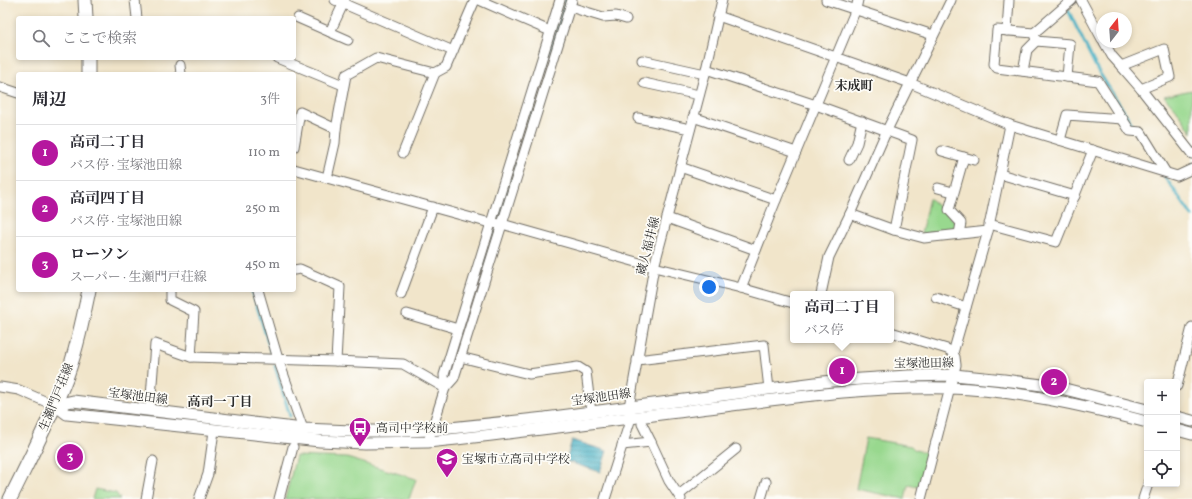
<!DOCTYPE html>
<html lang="ja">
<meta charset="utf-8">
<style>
:root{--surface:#fff;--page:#f7f7f7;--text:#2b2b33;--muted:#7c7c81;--line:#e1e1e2;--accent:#b5179e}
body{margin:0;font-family:Vollkorn,"Noto Serif JP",serif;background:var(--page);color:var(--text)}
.controls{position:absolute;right:12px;bottom:12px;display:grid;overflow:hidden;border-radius:4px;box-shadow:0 2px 6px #0003}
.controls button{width:36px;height:36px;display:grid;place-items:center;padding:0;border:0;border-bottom:1px solid var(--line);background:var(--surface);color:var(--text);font:20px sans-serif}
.compass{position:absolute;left:1096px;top:12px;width:36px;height:36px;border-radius:50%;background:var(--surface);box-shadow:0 2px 6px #0003;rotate:17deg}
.you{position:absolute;left:709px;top:287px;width:14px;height:14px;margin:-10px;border:3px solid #fff;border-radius:50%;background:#1a73e8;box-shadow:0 0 0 6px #1a73e833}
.badge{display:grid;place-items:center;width:26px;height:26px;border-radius:50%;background:var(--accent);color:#fff;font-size:13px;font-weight:700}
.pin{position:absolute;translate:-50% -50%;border:2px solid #fff;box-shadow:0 1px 4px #0006}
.popup{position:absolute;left:790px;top:291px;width:104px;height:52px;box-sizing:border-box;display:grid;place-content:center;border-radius:4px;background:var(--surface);filter:drop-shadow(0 1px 3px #0005);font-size:13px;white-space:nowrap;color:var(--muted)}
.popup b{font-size:15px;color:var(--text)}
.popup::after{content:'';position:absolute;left:50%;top:100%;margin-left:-8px;border:8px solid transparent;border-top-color:var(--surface)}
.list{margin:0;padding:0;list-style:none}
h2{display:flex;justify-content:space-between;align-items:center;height:52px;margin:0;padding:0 16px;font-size:17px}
h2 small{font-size:13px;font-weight:400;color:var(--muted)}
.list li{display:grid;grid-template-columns:26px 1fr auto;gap:12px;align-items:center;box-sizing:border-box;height:56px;padding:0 16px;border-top:1px solid var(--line)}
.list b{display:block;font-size:15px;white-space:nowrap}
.list p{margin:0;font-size:13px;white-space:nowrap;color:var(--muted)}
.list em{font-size:13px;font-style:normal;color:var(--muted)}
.icon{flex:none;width:22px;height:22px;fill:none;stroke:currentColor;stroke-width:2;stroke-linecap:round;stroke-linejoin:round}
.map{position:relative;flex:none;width:1192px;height:499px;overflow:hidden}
.search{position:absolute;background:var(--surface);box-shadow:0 2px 6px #0003;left:16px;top:16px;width:280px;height:44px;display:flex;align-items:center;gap:10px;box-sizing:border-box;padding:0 14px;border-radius:4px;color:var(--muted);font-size:15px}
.panel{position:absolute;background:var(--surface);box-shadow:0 2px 6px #0003;left:16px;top:72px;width:280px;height:220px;border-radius:4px}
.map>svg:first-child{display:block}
</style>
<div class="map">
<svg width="1192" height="499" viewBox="0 0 1192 499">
<defs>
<pattern id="water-rules" width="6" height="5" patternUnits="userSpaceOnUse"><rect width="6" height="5" fill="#46b0c4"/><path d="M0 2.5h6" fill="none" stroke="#3b8f9f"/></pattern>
</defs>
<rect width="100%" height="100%" fill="#fdfcf7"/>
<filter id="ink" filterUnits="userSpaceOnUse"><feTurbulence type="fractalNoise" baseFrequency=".025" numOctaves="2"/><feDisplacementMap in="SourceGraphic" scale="8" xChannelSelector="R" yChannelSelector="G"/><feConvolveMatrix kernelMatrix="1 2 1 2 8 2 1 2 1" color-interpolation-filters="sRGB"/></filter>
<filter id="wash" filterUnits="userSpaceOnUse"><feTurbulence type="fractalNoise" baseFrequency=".012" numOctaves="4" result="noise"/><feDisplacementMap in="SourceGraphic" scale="16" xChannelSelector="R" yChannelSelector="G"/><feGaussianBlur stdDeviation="0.9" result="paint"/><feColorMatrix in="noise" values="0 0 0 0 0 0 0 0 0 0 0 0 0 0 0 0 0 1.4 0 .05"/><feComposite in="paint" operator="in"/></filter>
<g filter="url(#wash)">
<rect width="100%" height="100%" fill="#f1e5ca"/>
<g fill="#98d88e" stroke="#62825c">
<polygon points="1192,90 1192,133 1176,109 1164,96"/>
<polygon points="929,198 958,224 956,231 921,234"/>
<polygon points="866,438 911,446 915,450 928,453 918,487 908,485 905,499 856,489"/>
<polygon points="296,456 347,458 416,479 409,499 285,499"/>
<polygon points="95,489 116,493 120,499 92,499"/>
</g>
<polygon fill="url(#water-rules)" stroke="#386e78" points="572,440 607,451 600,472 566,461"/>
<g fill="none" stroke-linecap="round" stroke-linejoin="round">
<g stroke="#46b0c4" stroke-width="3">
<polyline points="1068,10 1097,69 1134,127"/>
<polyline points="1165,177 1192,216"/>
<polyline points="499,219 566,0"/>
<polyline points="482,272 495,230"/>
<polyline points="252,290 272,355"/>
<polyline points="275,366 290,416"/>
</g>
</g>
</g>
<g filter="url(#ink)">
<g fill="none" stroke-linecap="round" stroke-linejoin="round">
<g stroke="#706c63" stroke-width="11">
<g id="minor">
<polyline points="135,0 137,18"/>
<polyline points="335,0 453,51"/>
<polyline points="479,0 550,31"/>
<polyline points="826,0 933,35"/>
<polyline points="1072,0 1034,33 997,30 994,64 997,68 1098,81 1130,131 1141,132 1165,171"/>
<polyline points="1081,0 1102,39"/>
<polyline points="570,7 603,17 616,16 626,19"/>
<polyline points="718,16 910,83 1010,125 1177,176 1192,169"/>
<polyline points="298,18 348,40"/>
<polyline points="1007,31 1009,0"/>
<polyline points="330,32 345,0"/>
<polyline points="1034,33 1036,41 1070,44 1067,77"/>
<polyline points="1104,42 1112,56 1121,66 1141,89 1192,154"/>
<polyline points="277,58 343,85"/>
<polyline points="642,60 705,74"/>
<polyline points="180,65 181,74"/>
<polyline points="1121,66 1164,49 1170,77 1141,89"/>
<polyline points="706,69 816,105 912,140 894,230"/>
<polyline points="1023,71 1027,50 1036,41"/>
<polyline points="644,83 699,95"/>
<polyline points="0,87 18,93"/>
<polyline points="693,117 796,152"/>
<polyline points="638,118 690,129"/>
<polyline points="1060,140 1067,115 1123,119"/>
<polyline points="294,147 300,112 336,129"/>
<polyline points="942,151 974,160"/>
<polyline points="403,153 435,73"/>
<polyline points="849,160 857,143 862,121"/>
<polyline points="680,167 776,200"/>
<polyline points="294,169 490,223 502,224 654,267 741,288 793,303"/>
<polyline points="1000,174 1075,196"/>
<polyline points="327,178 335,143 336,129 346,75 376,58 435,73 446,67 475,0"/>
<polyline points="938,188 953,192"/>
<polyline points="850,214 894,230 924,238 988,231 1010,125"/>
<polyline points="667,218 756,250"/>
<polyline points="989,224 1056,242 1093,150"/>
<polyline points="959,234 961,223 949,210 964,157"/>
<polyline points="294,270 300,269 340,287 336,361"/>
<polyline points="741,288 776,200 856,9 858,0"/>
<polyline points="170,290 170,300 194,312 191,357"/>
<polyline points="258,290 278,359 303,429"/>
<polyline points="401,294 433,207"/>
<polyline points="821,294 829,257 850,214 887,130 951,0"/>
<polyline points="936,297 966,307"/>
<polyline points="407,314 458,329"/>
<polyline points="891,332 947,349 952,352 955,357 956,365 921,499"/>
<polyline points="953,353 988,231"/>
<polyline points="460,357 529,374 578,367 586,372 591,412"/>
<polyline points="637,360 764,345 769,389"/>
<polyline points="1177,386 1192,327"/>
<polyline points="0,387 19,390 49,403 55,405"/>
<polyline points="445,388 444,375 560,0"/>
<polyline points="150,410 155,344 191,357 336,361 403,364 445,388"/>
<polyline points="642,424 651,442 669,481 681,499"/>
<polyline points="428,442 445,388 454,378 572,0"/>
<polyline points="622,445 651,442"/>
<polyline points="679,495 736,449"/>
<polyline points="146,499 153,461"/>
<polyline points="199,499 208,474 214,431"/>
<polyline points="279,499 293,447"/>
<polyline points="605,499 631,418 629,407 654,267 705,74 722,0"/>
<polyline points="761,499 766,482"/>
<polyline points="1143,499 1148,484"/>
</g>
</g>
<g stroke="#706c63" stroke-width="13">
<g id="tertiary">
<path d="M55,405L67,414L320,441L365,443L428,442C524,432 621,419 717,407C795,397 872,386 950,388C1017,390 1082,405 1147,422"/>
<polyline points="55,405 73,401 303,429 352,431 402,431 431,430 545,418 831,381 908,376 954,375 1004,380 1057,387 1147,410"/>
<polyline points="1177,417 1192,421"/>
<polyline points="1177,430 1192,434"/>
</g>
</g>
<g stroke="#706c63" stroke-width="15">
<g id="secondary">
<polyline points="85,0 86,18"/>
<polyline points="88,58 88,74"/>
<path d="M10,499C30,458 51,418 67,376C77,348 83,319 89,290"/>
</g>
</g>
<use href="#minor" stroke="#fff" stroke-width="9"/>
<use href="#tertiary" stroke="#fff" stroke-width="11"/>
<use href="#secondary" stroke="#fff" stroke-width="13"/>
</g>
</g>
<defs>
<g id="bus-pin" transform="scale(1.15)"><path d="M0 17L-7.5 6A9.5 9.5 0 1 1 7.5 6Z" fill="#b5179e" stroke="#fdfcf7"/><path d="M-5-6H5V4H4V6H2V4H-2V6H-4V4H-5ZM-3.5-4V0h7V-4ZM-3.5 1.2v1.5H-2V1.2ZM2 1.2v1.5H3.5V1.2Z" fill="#fff"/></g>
<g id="school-pin" transform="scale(1.15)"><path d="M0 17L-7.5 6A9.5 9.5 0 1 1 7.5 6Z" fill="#b5179e" stroke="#fdfcf7"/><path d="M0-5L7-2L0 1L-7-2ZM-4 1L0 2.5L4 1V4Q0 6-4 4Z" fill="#fff"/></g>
</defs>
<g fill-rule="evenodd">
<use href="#bus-pin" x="360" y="428"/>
<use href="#school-pin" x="447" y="459"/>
</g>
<g text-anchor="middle" stroke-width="3.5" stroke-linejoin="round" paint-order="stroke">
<g font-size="12" fill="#2b2b2b" stroke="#fdfcf7">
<text transform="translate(648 246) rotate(-76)" y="4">蔵人福井線</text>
<text transform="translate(924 363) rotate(-1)" y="4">宝塚池田線</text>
<text transform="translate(138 396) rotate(7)" y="4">宝塚池田線</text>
<text transform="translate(56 397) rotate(-68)" y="4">生瀬門戸荘線</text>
<text transform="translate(601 397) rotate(-8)" y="4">宝塚池田線</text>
</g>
<g font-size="12" fill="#2b2b2b" stroke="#fdfcf7" text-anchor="start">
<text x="376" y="432">高司中学校前</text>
<text x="462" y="463">宝塚市立高司中学校</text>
</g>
<g font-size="13" font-weight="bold" fill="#2b2b2b" stroke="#fdfcf7">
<text x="854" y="90">末成町</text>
<text x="220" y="406">高司一丁目</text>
</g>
</g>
</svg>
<div class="controls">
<button>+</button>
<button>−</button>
<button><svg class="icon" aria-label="locate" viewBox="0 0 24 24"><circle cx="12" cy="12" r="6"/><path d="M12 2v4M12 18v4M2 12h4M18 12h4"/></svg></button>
</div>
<svg class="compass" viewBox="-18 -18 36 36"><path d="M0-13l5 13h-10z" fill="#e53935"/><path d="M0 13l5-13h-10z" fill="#7c7c81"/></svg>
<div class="you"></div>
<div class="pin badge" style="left:842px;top:371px">1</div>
<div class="popup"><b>高司二丁目</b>バス停</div>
<div class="pin badge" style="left:1054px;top:382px">2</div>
<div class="pin badge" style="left:70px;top:457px">3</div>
<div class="search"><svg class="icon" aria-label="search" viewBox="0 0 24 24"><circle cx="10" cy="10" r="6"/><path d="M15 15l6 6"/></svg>ここで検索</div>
<section class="panel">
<h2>周辺<small>3件</small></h2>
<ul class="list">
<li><span class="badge">1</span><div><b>高司二丁目</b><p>バス停 · 宝塚池田線</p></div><em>110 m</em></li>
<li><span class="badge">2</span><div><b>高司四丁目</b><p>バス停 · 宝塚池田線</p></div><em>250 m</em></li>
<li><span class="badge">3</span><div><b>ローソン</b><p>スーパー · 生瀬門戸荘線</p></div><em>450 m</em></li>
</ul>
</section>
</div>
